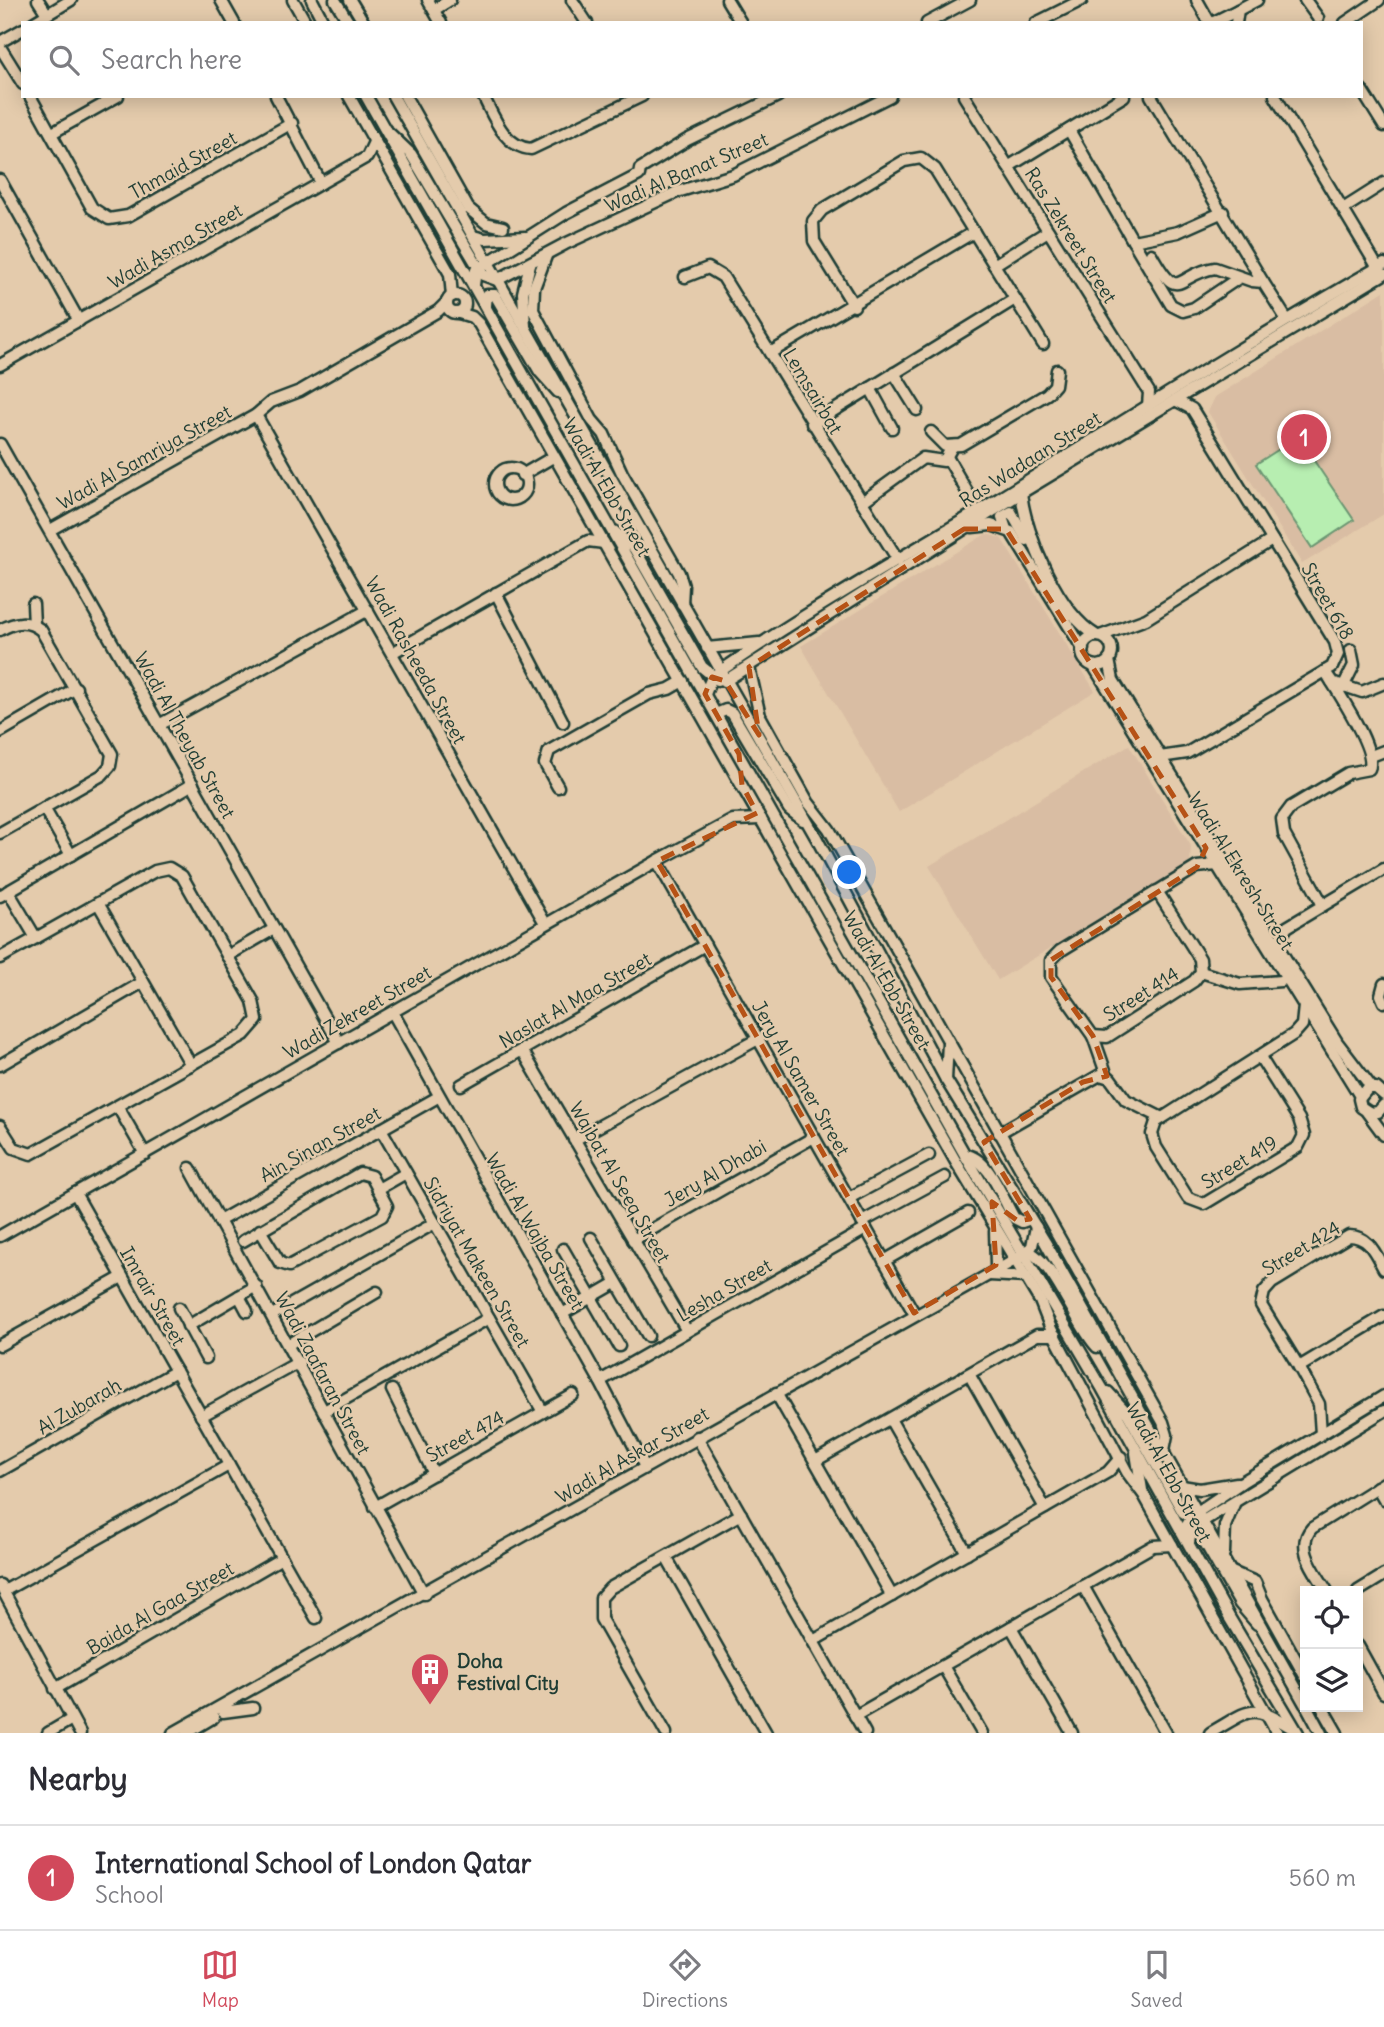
<!DOCTYPE html>
<style>
:root{--surface:#fff;--page:#f2f2f3;--text:#2b2b33;--muted:#7c7c81;--line:#e1e1e2;--accent:#d1495b}
body{margin:0;font-family:Delius,sans-serif;background:var(--page);color:var(--text)}
.controls{position:absolute;right:21px;bottom:21px;display:grid;overflow:hidden;border-radius:0px;box-shadow:0 4px 18px #0003}
.controls button{width:63px;height:63px;display:grid;place-items:center;padding:0;border:0;border-bottom:2px solid var(--line);background:var(--surface);color:var(--text);font:35px sans-serif}
.you{position:absolute;left:850px;top:873px;width:24px;height:24px;margin:-18px;border:5px solid #fff;border-radius:50%;background:#1a73e8;box-shadow:0 0 0 10px #1a73e833}
.badge{display:grid;place-items:center;width:46px;height:46px;border-radius:50%;background:var(--accent);color:#fff;font-size:23px;font-weight:700}
.pin{position:absolute;translate:-50% -50%;border:4px solid #fff;box-shadow:0 2px 7px #0006}
.list{margin:0;padding:0;list-style:none}
h2{display:flex;justify-content:space-between;align-items:center;height:91px;margin:0;padding:0 28px;font-size:30px}
h2 small{font-size:23px;font-weight:400;color:var(--muted)}
.list li{display:grid;grid-template-columns:46px 1fr auto;gap:21px;align-items:center;box-sizing:border-box;height:105px;padding:0 28px;border-top:2px solid var(--line)}
.list b{display:block;font-size:26px;white-space:nowrap}
.list p{margin:0;font-size:23px;white-space:nowrap;color:var(--muted)}
.list em{font-size:23px;font-style:normal;color:var(--muted)}
.icon{flex:none;width:38px;height:38px;fill:none;stroke:currentColor;stroke-width:2;stroke-linecap:round;stroke-linejoin:round}
.map{position:relative;flex:none;width:1384px;height:1733px;overflow:hidden}
.search{position:absolute;background:var(--surface);box-shadow:0 4px 18px #0003;left:21px;right:21px;top:21px;height:77px;display:flex;align-items:center;gap:18px;box-sizing:border-box;padding:0 24px;border-radius:0px;color:var(--muted);font-size:26px}
.sheet{height:196px;background:var(--surface)}
nav{display:flex;justify-content:space-around;align-items:center;box-sizing:border-box;height:98px;border-top:2px solid var(--line);background:var(--surface);font-size:19px;color:var(--muted)}
nav a{display:grid;justify-items:center;gap:4px}
nav .on{color:var(--accent)}
.map>svg:first-child{display:block}
</style>
<div class="map">
<svg width="1384" height="1733" viewBox="0 0 1384 1733">
<rect width="100%" height="100%" fill="#e4cbac"/>
<filter id="ink" filterUnits="userSpaceOnUse"><feTurbulence type="fractalNoise" baseFrequency=".0143" numOctaves="2"/><feDisplacementMap in="SourceGraphic" scale="14" xChannelSelector="R" yChannelSelector="G"/><feConvolveMatrix kernelMatrix="1 2 1 2 8 2 1 2 1" color-interpolation-filters="sRGB"/></filter>
<g filter="url(#ink)">
<g fill="#d9bda3">
<polygon points="1384,291 1384,514 1302,564 1208,412 1215,397"/>
<polygon points="986,534 1001,538 1095,691 899,812 801,646"/>
<polygon points="1129,745 1191,846 1190,863 998,980 929,866"/>
</g>
<polygon fill="#b7eeb1" stroke="#6b9672" stroke-width="2" points="1298,437 1354,520 1312,548 1256,464"/>
<g fill="none" stroke-linecap="round" stroke-linejoin="round">
<g stroke="#1f3d34" stroke-width="15">
<g id="minor">
<polyline points="38,0 47,14"/>
<polyline points="221,0 234,23"/>
<polyline points="293,0 306,23"/>
<polyline points="312,0 324,23"/>
<polyline points="335,0 349,23"/>
<polyline points="350,0 364,23"/>
<polyline points="428,0 441,23"/>
<polyline points="572,0 587,23"/>
<polyline points="727,0 741,23"/>
<polyline points="1197,0 1210,23"/>
<polyline points="1305,0 1318,18"/>
<polyline points="434,10 450,0"/>
<polyline points="33,23 71,0"/>
<polyline points="927,23 970,0"/>
<polyline points="1036,23 1082,0"/>
<polyline points="1212,23 1238,10"/>
<polyline points="1236,23 1238,10 1257,0"/>
<polyline points="1345,23 1379,0"/>
<polyline points="0,42 23,29"/>
<polyline points="0,47 23,84"/>
<polyline points="1361,89 1384,126"/>
<polyline points="30,96 92,208 109,219 128,216 292,123"/>
<polyline points="276,96 321,183"/>
<polyline points="349,96 450,274 452,296"/>
<polyline points="366,96 965,1155 1102,1388 1229,1617 1298,1733"/>
<polyline points="393,96 817,839 946,1080 1045,1242 1305,1704"/>
<polyline points="405,96 468,208 486,223 503,227"/>
<path d="M483,96C494,117 504,147 531,149L642,96"/>
<polyline points="964,96 1149,392 1148,406"/>
<polyline points="1151,96 1263,282"/>
<polyline points="1275,96 1378,268"/>
<polyline points="1069,130 1133,241 1178,232 1223,212"/>
<polyline points="388,132 411,154 483,275 497,280"/>
<polyline points="52,133 118,96"/>
<polyline points="1008,167 1124,96"/>
<polyline points="0,180 79,321"/>
<polyline points="1343,209 1384,183"/>
<polyline points="473,236 485,239 525,237"/>
<polyline points="1133,241 1171,305 1183,311 1194,308 1240,277"/>
<path d="M1151,254C1180,306 1176,274 1215,268L1252,281L1263,282L1287,320"/>
<polyline points="546,256 534,288 533,310 592,420 604,434 622,473 679,573 683,586 682,604"/>
<polyline points="994,265 1048,231"/>
<polyline points="685,277 708,268 723,277 898,560"/>
<polyline points="497,280 565,244 677,192 733,175 890,96"/>
<polyline points="474,285 476,270 566,213 639,175 640,169 687,140 778,96"/>
<circle cx="456" cy="304" r="9"/>
<polyline points="486,305 487,295 495,295 540,372 558,392"/>
<polyline points="854,306 814,241 813,221 822,210 904,161 921,158 935,169 1043,344"/>
<polyline points="459,313 472,317 479,324 956,1162 1040,1301 1051,1329 1127,1472 1144,1495 1277,1733"/>
<polyline points="525,326 523,293 530,264"/>
<polyline points="770,353 974,232"/>
<polyline points="0,365 367,157 375,140"/>
<polyline points="894,373 917,410"/>
<polyline points="870,388 892,428"/>
<polyline points="256,415 545,923"/>
<polyline points="812,424 1015,299"/>
<polyline points="931,432 945,446 961,445 1047,394 1055,385 1057,370"/>
<polyline points="0,444 339,1043"/>
<polyline points="947,457 969,495"/>
<circle cx="511" cy="484" r="16"/>
<polyline points="522,475 553,457"/>
<path d="M1021,493C1026,536 1058,613 1097,636"/>
<polyline points="862,502 923,458 944,461 952,447"/>
<polyline points="972,527 991,525 1011,532 1083,649"/>
<polyline points="1006,529 1002,517 1011,512 1027,540"/>
<polyline points="50,530 256,415 271,402 300,391 438,311 446,303"/>
<polyline points="614,531 634,548 702,667 718,680"/>
<polyline points="496,593 563,722"/>
<polyline points="33,604 34,625"/>
<path d="M0,630C15,622 27,619 41,630L112,754L110,766L102,775L0,833"/>
<polyline points="1100,636 1146,619 1272,540"/>
<circle cx="1097" cy="651" r="15"/>
<polyline points="707,648 759,643"/>
<polyline points="392,653 588,541 604,543"/>
<polyline points="1109,660 1113,680 1337,1042 1372,1088"/>
<polyline points="1093,665 1360,1096"/>
<polyline points="749,667 760,716 808,802 829,829 1163,1422 1167,1435 1163,1455"/>
<polyline points="725,681 1021,493 1384,274"/>
<polyline points="1332,682 1362,692 1384,683"/>
<polyline points="1343,687 1354,665 1351,650"/>
<path d="M705,694L712,677C803,613 900,559 995,501C1124,421 1252,339 1384,264"/>
<polyline points="716,714 726,710 732,713 789,809 803,820"/>
<polyline points="159,725 368,610"/>
<polyline points="0,732 76,688"/>
<polyline points="1371,756 1384,751"/>
<polyline points="1160,757 1187,753 1332,667 1338,654 1335,642 1192,409 1177,401"/>
<polyline points="558,787 545,764 549,751 649,694 669,689 683,681"/>
<polyline points="44,808 71,855"/>
<polyline points="657,861 914,1313"/>
<polyline points="1157,891 1200,959 1201,972 1194,981 1107,1037 1093,1036 1051,977 1051,960 1060,951 1197,867 1217,865"/>
<polyline points="0,896 193,784"/>
<polyline points="98,903 191,1065"/>
<path d="M1323,905L1284,834L1282,819L1291,807L1348,773L1369,769C1378,751 1336,689 1325,671"/>
<polyline points="1279,950 1279,940 1287,927 1384,869"/>
<polyline points="227,956 274,929"/>
<polyline points="0,958 36,938 8,891"/>
<polyline points="1201,972 1240,984 1281,981"/>
<polyline points="1384,984 1381,995 1384,1002"/>
<polyline points="393,1013 600,1381 645,1467"/>
<polyline points="1093,1036 1107,1076"/>
<polyline points="522,1050 687,1331"/>
<polyline points="1260,1057 1299,1119 1304,1135 1298,1147 1204,1204 1188,1198 1156,1147 1152,1134 1156,1122 1294,1034 1302,1025 1304,1006"/>
<polyline points="0,1065 143,982"/>
<polyline points="946,1080 948,1043"/>
<polyline points="461,1085 705,945"/>
<polyline points="1384,1095 1376,1088 1368,1088 1359,1099 1361,1107 1370,1113 1378,1112 1384,1105"/>
<polyline points="118,1107 145,1154"/>
<polyline points="1367,1112 1384,1135"/>
<polyline points="0,1126 14,1148 31,1154 244,1035 257,1020 253,1001 182,876 169,868 155,871 36,938"/>
<polyline points="381,1129 543,1412"/>
<polyline points="999,1133 1100,1075 1110,1078 1126,1100 1160,1117"/>
<polyline points="574,1140 758,1039"/>
<path d="M965,1155C989,1157 1003,1200 1014,1218L1022,1222L1030,1219"/>
<polyline points="190,1168 424,1594"/>
<polyline points="378,1189 406,1173"/>
<polyline points="75,1193 316,1618"/>
<polyline points="849,1198 929,1155"/>
<polyline points="219,1221 438,1097"/>
<polyline points="862,1222 945,1177"/>
<polyline points="995,1231 996,1265"/>
<polyline points="0,1236 657,861 733,820 761,819"/>
<polyline points="591,1238 648,1336"/>
<polyline points="633,1240 814,1137"/>
<polyline points="243,1241 360,1173 371,1176 387,1206 382,1216 289,1266 280,1263 260,1230"/>
<polyline points="563,1249 619,1346"/>
<path d="M1023,1250C1051,1253 1076,1326 1097,1347"/>
<polyline points="884,1261 968,1213"/>
<path d="M1384,1269C1375,1253 1369,1236 1349,1236L1272,1283L1264,1292L1261,1305L1299,1367L1384,1316"/>
<polyline points="989,1275 1026,1277"/>
<polyline points="239,1296 247,1311"/>
<polyline points="179,1308 206,1358"/>
<polyline points="562,1314 616,1283"/>
<polyline points="272,1315 435,1223"/>
<polyline points="188,1326 256,1286"/>
<polyline points="289,1344 377,1292"/>
<polyline points="0,1345 122,1277"/>
<polyline points="1299,1367 1319,1404 1321,1434"/>
<polyline points="969,1374 1045,1508"/>
<polyline points="600,1381 866,1229"/>
<polyline points="392,1390 434,1474"/>
<polyline points="1108,1392 1128,1414 1183,1512 1195,1520"/>
<polyline points="776,1393 892,1596"/>
<polyline points="324,1411 489,1318"/>
<polyline points="201,1416 299,1362"/>
<polyline points="890,1419 967,1553"/>
<polyline points="697,1437 865,1733"/>
<polyline points="1136,1453 1142,1490"/>
<polyline points="815,1461 1037,1335 1055,1335"/>
<polyline points="0,1471 176,1371"/>
<polyline points="1182,1486 1200,1489 1237,1483"/>
<polyline points="1377,1487 1384,1499"/>
<polyline points="375,1507 573,1395"/>
<polyline points="1203,1521 1384,1411"/>
<polyline points="1183,1532 1193,1515 1242,1482 1384,1396"/>
<polyline points="1189,1542 1191,1533 1200,1534 1240,1604 1257,1624"/>
<polyline points="1224,1553 1225,1526 1234,1504"/>
<polyline points="666,1557 766,1733"/>
<polyline points="1232,1572 1255,1582 1262,1599 1305,1676"/>
<polyline points="0,1585 80,1733"/>
<polyline points="1083,1586 1166,1733"/>
<polyline points="4,1591 229,1465"/>
<path d="M1327,1591C1316,1572 1294,1548 1312,1528L1384,1483"/>
<polyline points="1358,1591 1384,1575"/>
<polyline points="1011,1627 1072,1733"/>
<polyline points="813,1641 1108,1472 1121,1457"/>
<polyline points="1358,1646 1384,1693"/>
<polyline points="943,1666 982,1733"/>
<polyline points="55,1689 282,1558"/>
<polyline points="1307,1707 1321,1733"/>
<polyline points="1322,1707 1337,1733"/>
<polyline points="223,1712 253,1708"/>
<polyline points="855,1716 1153,1546 1172,1545"/>
<polyline points="48,1733 72,1719"/>
<path d="M173,1733C457,1574 740,1412 1024,1255L1032,1246L1036,1227"/>
<polyline points="187,1733 214,1717"/>
<polyline points="666,1733 601,1619 601,1598 610,1588 741,1514"/>
<path d="M1210,1733C1251,1710 1250,1702 1292,1728"/>
</g>
</g>
<use href="#minor" stroke="#e4cbac" stroke-width="10"/>
</g>
</g>
<path fill="none" stroke="#b65216" stroke-width="5" stroke-dasharray="14 9" stroke-linejoin="round" d="M964,529H1006L1206,848L1197,867L1051,960V977L1093,1036L1107,1076L1083,1082L984,1142L1030,1219L1018,1221L992,1202L996,1265L914,1313L657,861L757,813L742,785L739,754L705,694L712,677L725,681L759,735L749,667Z"/>
<defs>
<g id="building-pin" transform="scale(2.0125)"><path d="M0 17L-7.5 6A9.5 9.5 0 1 1 7.5 6Z" fill="#d1495b" stroke="#e4cbac"/><path d="M-4-6H4V6H1V3H-1V6H-4ZM-2.5-4.3h1.7v1.8h-1.7ZM.8-4.3h1.7v1.8H.8ZM-2.5-1h1.7V.8h-1.7ZM.8-1h1.7V.8H.8Z" fill="#fff"/></g>
</defs>
<g fill-rule="evenodd">
<use href="#building-pin" x="430" y="1672"/>
</g>
<g text-anchor="middle" stroke-width="5" stroke-linejoin="round" paint-order="stroke">
<g font-size="19" fill="#1f3d34" stroke="#e4cbac">
<text transform="translate(183 165) rotate(-29)" y="7">Thmaid Street</text>
<text transform="translate(686 172) rotate(-23)" y="7">Wadi Al Banat Street</text>
<text transform="translate(1071 235) rotate(58)" y="7">Ras Zekreet Street</text>
<text transform="translate(175 246) rotate(-30)" y="7">Wadi Asma Street</text>
<text transform="translate(813 391) rotate(59)" y="7">Lemsairbat</text>
<text transform="translate(144 457) rotate(-29)" y="7">Wadi Al Samriya Street</text>
<text transform="translate(1030 459) rotate(-32)" y="7">Ras Wadaan Street</text>
<text transform="translate(607 487) rotate(60)" y="7">Wadi Al Ebb Street</text>
<text transform="translate(1328 601) rotate(60)" y="7">Street 618</text>
<text transform="translate(416 660) rotate(61)" y="7">Wadi Rasheeda Street</text>
<text transform="translate(185 735) rotate(61)" y="7">Wadi Al Theyab Street</text>
<text transform="translate(1241 871) rotate(58)" y="7">Wadi Al Ekresh Street</text>
<text transform="translate(887 980) rotate(60)" y="7">Wadi Al Ebb Street</text>
<text transform="translate(1141 994) rotate(-32)" y="7">Street 414</text>
<text transform="translate(575 1000) rotate(-30)" y="7">Naslat Al Maa Street</text>
<text transform="translate(357 1012) rotate(-30)" y="7">Wadi Zekreet Street</text>
<text transform="translate(801 1078) rotate(60)" y="7">Jery Al Samer Street</text>
<text transform="translate(320 1144) rotate(-29)" y="7">Ain Sinan Street</text>
<text transform="translate(1239 1162) rotate(-31)" y="7">Street 419</text>
<text transform="translate(715 1173) rotate(-30)" y="7">Jery Al Dhabi</text>
<text transform="translate(620 1182) rotate(60)" y="7">Wajbat Al Seeq Street</text>
<text transform="translate(535 1231) rotate(60)" y="7">Wadi Al Wajba Street</text>
<text transform="translate(1301 1248) rotate(-31)" y="7">Street 424</text>
<text transform="translate(477 1262) rotate(60)" y="7">Sidriyat Makeen Street</text>
<text transform="translate(724 1290) rotate(-30)" y="7">Lesha Street</text>
<text transform="translate(153 1296) rotate(60)" y="7">Imrair Street</text>
<text transform="translate(323 1373) rotate(62)" y="7">Wadi Zaafaran Street</text>
<text transform="translate(79 1406) rotate(-30)" y="7">Al Zubarah</text>
<text transform="translate(465 1436) rotate(-29)" y="7">Street 474</text>
<text transform="translate(632 1455) rotate(-30)" y="7">Wadi Al Askar Street</text>
<text transform="translate(1169 1472) rotate(61)" y="7">Wadi Al Ebb Street</text>
<text transform="translate(160 1608) rotate(-30)" y="7">Baida Al Gaa Street</text>
</g>
<g font-size="19" font-weight="bold" fill="#1f3d34" stroke="#e4cbac" text-anchor="start">
<text x="457" y="1668">Doha<tspan x="457" dy="22">Festival City</tspan></text>
</g>
</g>
</svg>
<div class="controls">
<button><svg class="icon" aria-label="locate" viewBox="0 0 24 24"><circle cx="12" cy="12" r="6"/><path d="M12 2v4M12 18v4M2 12h4M18 12h4"/></svg></button>
<button><svg class="icon" aria-label="layers" viewBox="0 0 24 24"><path d="M12 4l9 5-9 5-9-5zM3 14l9 5 9-5"/></svg></button>
</div>
<div class="you"></div>
<div class="pin badge" style="left:1304px;top:437px">1</div>
<div class="search"><svg class="icon" aria-label="search" viewBox="0 0 24 24"><circle cx="10" cy="10" r="6"/><path d="M15 15l6 6"/></svg>Search here</div>
</div>
<section class="sheet">
<h2>Nearby<small></small></h2>
<ul class="list">
<li><span class="badge">1</span><div><b>International School of London Qatar</b><p>School</p></div><em>560 m</em></li>
</ul>
</section>
<nav>
<a class="on"><svg class="icon" aria-label="map" viewBox="0 0 24 24"><path d="M3 6l6-2 6 2 6-2v14l-6 2-6-2-6 2zM9 4v14M15 6v14"/></svg>Map</a>
<a><svg class="icon" aria-label="directions" viewBox="0 0 24 24"><path d="M12 3l9 9-9 9-9-9zM9 14v-3h6M13 9l2 2-2 2"/></svg>Directions</a>
<a><svg class="icon" aria-label="saved" viewBox="0 0 24 24"><path d="M7 4h10v16l-5-4-5 4z"/></svg>Saved</a>
</nav>
